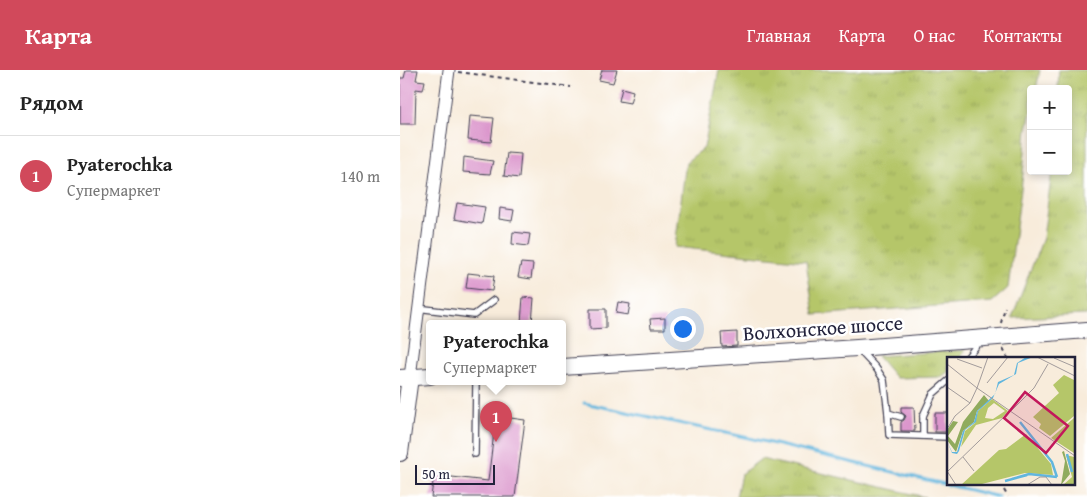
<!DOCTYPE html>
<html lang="ru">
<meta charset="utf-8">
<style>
:root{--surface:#fff;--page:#f6f6f6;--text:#222;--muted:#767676;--line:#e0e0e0;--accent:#d1495b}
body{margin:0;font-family:"Gentium Book Plus",serif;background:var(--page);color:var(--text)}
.controls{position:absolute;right:15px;top:15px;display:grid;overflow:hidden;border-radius:5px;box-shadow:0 2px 8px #0003}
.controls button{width:45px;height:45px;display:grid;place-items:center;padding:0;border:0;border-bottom:1px solid var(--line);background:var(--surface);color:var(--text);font:25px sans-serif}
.scale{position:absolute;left:15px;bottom:12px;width:80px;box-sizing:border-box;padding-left:5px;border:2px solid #22223b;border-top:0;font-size:14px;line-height:18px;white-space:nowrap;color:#22223b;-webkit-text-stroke:4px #fff;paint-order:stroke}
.you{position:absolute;left:282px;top:258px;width:18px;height:18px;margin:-12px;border:4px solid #fff;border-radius:50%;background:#1a73e8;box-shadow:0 0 0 8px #1a73e833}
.badge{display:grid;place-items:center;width:32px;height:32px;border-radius:50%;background:var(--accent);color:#fff;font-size:16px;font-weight:700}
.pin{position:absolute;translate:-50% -41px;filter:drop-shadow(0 1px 2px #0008)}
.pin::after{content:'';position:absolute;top:26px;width:18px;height:15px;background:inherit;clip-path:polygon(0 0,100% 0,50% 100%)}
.popup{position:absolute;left:26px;top:250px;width:140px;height:65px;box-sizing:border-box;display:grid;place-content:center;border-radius:5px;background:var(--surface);filter:drop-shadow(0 1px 4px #0005);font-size:16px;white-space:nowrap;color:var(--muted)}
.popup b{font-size:19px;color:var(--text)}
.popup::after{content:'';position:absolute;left:50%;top:100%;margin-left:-10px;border:10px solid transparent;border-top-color:var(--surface)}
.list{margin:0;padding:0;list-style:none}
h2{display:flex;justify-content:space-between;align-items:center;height:65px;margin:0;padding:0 20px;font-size:21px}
h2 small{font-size:16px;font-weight:400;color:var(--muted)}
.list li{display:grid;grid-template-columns:32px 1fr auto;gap:15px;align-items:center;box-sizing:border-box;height:80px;padding:0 20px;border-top:1px solid var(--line)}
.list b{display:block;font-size:19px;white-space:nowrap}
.list p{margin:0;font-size:16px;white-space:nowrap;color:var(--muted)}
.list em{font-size:16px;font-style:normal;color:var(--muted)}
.map{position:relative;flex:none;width:687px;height:427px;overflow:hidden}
header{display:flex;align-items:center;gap:30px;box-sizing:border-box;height:70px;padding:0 25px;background:var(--accent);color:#fff}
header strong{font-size:24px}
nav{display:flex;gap:28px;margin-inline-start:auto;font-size:18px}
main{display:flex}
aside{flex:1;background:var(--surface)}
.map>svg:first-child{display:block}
</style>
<header>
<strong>Карта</strong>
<nav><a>Главная</a><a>Карта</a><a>О нас</a><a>Контакты</a></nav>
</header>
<main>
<aside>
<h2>Рядом<small></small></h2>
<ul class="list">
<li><span class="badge">1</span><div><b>Pyaterochka</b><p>Супермаркет</p></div><em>140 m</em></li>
</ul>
</aside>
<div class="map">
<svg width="687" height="427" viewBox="0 0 687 427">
<defs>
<pattern id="grass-tufts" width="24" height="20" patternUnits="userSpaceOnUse" patternTransform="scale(1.25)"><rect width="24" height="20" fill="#b5c669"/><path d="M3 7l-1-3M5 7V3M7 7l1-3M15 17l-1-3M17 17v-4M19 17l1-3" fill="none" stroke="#9baa5c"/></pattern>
</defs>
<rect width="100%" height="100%" fill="#fff"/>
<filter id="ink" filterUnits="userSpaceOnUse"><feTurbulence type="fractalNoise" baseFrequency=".02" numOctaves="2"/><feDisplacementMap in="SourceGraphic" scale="10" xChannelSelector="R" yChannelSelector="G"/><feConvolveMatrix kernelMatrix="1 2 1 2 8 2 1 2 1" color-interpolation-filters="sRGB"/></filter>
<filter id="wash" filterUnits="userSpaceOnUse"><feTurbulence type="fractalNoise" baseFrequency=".0096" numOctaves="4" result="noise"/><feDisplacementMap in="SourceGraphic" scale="20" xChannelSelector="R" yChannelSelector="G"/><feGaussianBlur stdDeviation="1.12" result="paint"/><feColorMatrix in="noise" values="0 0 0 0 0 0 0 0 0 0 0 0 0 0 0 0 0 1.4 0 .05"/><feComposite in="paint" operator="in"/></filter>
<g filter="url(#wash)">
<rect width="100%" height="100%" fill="#f8ecdb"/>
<g fill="url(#grass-tufts)" stroke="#6c7452">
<polygon points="319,0 640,0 636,19 631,19 631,41 627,59 623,104 608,218 592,232 414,245 406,191 275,177 286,92 304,78"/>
<polygon points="659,0 687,0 687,245 612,248 643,168 652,101 668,101 668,19 658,19"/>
<polygon points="566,280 559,288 548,288 548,302 541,307 496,308 477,286"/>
<polygon points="361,389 525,427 336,427 341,404"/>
</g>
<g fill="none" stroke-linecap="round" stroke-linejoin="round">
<polyline stroke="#61b6de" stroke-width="3" points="184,333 349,368 599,427"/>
</g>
<g id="blocks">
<g fill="#db96cc">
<polygon points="6,0 18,0 16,10 25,11 23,20 16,19 15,54 0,54 0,8 4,8"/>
<polygon points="202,0 217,0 213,13 199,10"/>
<polygon points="222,18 233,21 230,33 219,31"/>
<polygon points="70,46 94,48 91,72 68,70"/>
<polygon points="107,83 121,84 119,108 104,106"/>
<polygon points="64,87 93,91 90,104 63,102"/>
<polygon points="57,133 85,137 82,154 54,149"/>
<polygon points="100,138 114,140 112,151 99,149"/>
<polygon points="113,162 130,164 128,176 112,174"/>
<polygon points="121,193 133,194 131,209 118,207"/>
<polygon points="68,203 94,206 92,221 66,218"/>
<polygon points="123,227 134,228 132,253 121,253"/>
<polygon points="218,232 230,234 228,245 216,243"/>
<polygon points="190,239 206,239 206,258 190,259"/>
<polygon points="265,248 265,259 251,259 250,249"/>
<polygon points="337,262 337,276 322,277 321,263"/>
<polygon points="501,337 514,337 515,361 501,361 501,352 504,350 506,346 501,342"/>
<rect x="535" y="343" width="13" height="19"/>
<polygon points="96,346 125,350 115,427 31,427 34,405 88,411"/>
</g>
</g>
</g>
<g filter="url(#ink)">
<use href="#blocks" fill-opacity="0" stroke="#424053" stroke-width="1"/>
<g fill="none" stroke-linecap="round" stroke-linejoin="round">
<g stroke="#424053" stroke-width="8">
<g id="service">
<polyline points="17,238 74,245 94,230"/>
<polyline points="460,281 476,298 484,310 488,343 501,347"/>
<polyline points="567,288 579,272"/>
<polyline points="488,343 489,365 548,367"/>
<polyline points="523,346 533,324 548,311"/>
<polyline points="523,347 523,366"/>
<polyline points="75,384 76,311"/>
</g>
</g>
<g stroke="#424053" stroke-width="13">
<polyline id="minor" points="10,307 49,0"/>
</g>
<g stroke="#424053" stroke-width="18">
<g id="secondary">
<polyline points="162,297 457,278 687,260"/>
<polyline points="0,308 30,306"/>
<polyline points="0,383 10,307"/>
</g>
</g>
<g stroke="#424053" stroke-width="2" stroke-dasharray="4 4" stroke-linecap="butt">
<polyline points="58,2 171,17"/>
<polyline points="601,253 605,237"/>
<polyline points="603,279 608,288"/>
<polyline points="600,413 608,427"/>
</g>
<use href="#service" stroke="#fff" stroke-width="5.5"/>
<use href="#minor" stroke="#fff" stroke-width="11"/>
<use href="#secondary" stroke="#fff" stroke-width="16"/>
</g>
</g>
<g text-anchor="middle" stroke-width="5" stroke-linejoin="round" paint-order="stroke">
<g font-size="20" fill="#22223b" stroke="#fff">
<text transform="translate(423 258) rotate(-4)" y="7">Волхонское шоссе</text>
</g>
</g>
<g transform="translate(547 287)">
<rect width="128" height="128" fill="#f8ecdb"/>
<path d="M117,18L127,23V59L103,79L92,71L94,67L86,60L112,36L106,28ZM45,42L61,54L55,61L29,68L14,90L18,74L28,66L31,54ZM47,46L58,54L46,62L38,61L41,51ZM127,61L128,95L127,96L104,81ZM79,77L104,107L106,118L78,116L35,127L14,128L52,93L59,92ZM119,98L127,100V127L116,128L125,120Z" fill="#b5c669" fill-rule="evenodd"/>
<path d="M37,38L42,44L30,54L27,65L16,74L9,95L0,83V73L6,64L11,65L1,79L8,87L16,65ZM117,94L123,117L114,128L118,104L115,95Z" fill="#90ab5d"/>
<path d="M79,0H86L71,6L69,17L52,27L46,41L31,54L29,65L18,73L12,94L10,97L5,96L0,84L5,95H10L16,74L27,65L30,54L48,37L51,25L67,18L70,6Z" fill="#61b6de"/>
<path fill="none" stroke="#61b6de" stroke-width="2.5" d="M73,65L105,105L110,120M120,97L125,115M65,122L82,117L110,120M58,124L80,118"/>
<path fill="none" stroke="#a29b9b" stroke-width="1" d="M41,0L30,31L128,99M90,0L128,19M107,1L128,10M10,2L35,11M0,7L30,31L23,46L8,59L0,72M40,26L61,0M0,30L23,46M64,54L87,31L101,7M16,100L27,114M0,114L9,128M0,115L63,54M80,128L93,120H99L105,128"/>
<path fill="#c2185b" fill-opacity="0.15" stroke="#c2185b" stroke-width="2.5" d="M78,35L121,69L99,96L57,61Z"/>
<rect width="128" height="128" fill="none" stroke="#22223b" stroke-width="2.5"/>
</g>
</svg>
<div class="controls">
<button>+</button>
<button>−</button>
</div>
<div class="scale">50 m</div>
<div class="you"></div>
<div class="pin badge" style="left:96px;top:372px">1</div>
<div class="popup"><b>Pyaterochka</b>Супермаркет</div>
</div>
</main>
